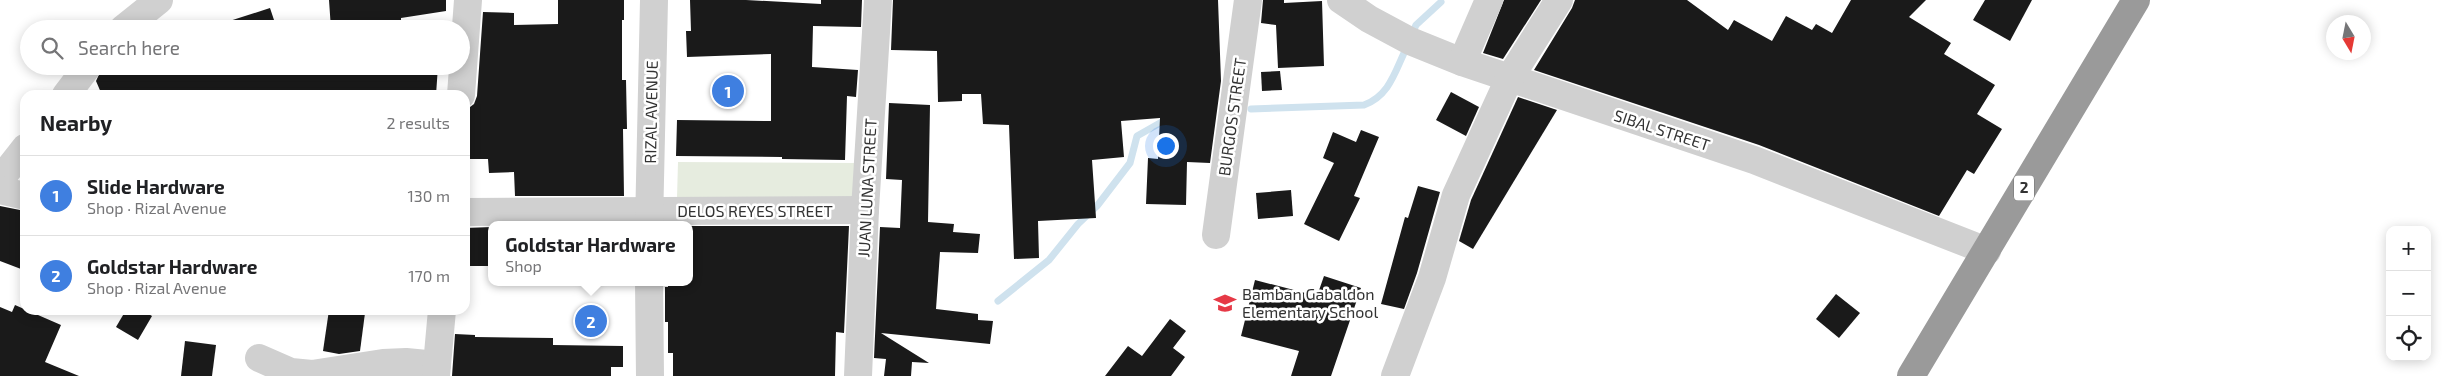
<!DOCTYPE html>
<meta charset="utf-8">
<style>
:root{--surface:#fff;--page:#f6f6f6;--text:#202124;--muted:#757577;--line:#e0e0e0;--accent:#d93025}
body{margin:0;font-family:"Exo 2",sans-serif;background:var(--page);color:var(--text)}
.controls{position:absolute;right:15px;bottom:15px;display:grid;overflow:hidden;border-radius:10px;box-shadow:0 2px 12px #0003}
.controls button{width:45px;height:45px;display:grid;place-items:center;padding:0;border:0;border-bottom:1px solid var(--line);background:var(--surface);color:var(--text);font:25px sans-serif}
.compass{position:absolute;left:2326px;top:15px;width:45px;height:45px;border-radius:50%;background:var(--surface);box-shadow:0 2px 12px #0003;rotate:170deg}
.you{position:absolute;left:1165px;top:145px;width:18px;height:18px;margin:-12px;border:4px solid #fff;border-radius:50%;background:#1a73e8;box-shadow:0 0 0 8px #1a73e833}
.badge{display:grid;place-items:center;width:32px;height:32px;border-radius:50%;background:var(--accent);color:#fff;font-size:16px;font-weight:700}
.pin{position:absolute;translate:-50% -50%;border:2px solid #fff;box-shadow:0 1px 5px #0006}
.popup{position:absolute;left:488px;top:221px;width:205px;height:65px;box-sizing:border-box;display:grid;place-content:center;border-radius:10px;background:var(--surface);filter:drop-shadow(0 1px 4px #0005);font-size:16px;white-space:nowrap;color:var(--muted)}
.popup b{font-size:19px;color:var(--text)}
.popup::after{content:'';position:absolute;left:50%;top:100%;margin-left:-10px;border:10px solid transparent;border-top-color:var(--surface)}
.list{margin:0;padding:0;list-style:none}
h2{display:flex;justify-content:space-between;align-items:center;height:65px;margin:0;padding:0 20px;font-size:21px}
h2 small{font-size:16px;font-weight:400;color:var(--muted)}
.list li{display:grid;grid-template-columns:32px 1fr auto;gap:15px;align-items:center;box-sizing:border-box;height:80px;padding:0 20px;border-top:1px solid var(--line)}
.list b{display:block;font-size:19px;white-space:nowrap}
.list p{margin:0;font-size:16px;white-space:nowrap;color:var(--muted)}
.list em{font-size:16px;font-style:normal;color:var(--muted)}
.icon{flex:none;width:28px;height:28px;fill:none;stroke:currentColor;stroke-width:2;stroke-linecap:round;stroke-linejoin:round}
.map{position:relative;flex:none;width:2446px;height:376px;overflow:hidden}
.search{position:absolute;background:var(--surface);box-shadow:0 2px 12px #0003;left:20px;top:20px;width:450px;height:55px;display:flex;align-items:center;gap:12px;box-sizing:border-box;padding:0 18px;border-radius:28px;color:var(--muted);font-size:19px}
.panel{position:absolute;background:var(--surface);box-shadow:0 2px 12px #0003;left:20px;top:90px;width:450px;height:225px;border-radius:15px}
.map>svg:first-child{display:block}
</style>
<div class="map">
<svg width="2446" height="376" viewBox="0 0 2446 376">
<rect width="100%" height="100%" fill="#fff"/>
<polygon fill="#e6ecdf" points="678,162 855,163 855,199 677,198"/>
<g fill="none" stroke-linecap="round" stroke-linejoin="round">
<g stroke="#cfe2ee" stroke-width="7">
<polyline points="1412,34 1416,25 1441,2"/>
<path d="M1251,109L1364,105C1388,96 1394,75 1404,53"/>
<polyline points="998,301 1049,260 1078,224 1097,206 1130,163 1137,136 1167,119"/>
</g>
</g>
<g fill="#1a1a1a">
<polygon points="329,0 446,0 446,11 401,18 401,29 331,29"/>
<polygon points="558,0 624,0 624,20 622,20 622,80 626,80 627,129 623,129 624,196 515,196 514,172 489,173 488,159 467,159 466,110 474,104 477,96 483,12 514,13 514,25 558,24"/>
<polygon points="690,0 746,0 821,4 821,0 862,0 861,27 813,26 812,67 858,70 856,97 847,96 845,160 782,159 782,157 676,156 677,120 771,121 771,54 687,57 686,31 691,31"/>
<polygon points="893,0 1218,0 1221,81 1210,163 1187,162 1186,205 1146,204 1148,158 1158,159 1160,118 1121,121 1124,157 1092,160 1096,218 1038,221 1039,258 1014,259 1009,125 983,124 981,94 962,94 962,101 938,102 937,51 891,50"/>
<polygon points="1263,0 1284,0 1284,3 1322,1 1324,66 1278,68 1276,25 1261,23"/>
<polygon points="1504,0 1541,0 1503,59 1483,53"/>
<polygon points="1575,0 1687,0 1728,30 1734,20 1772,41 1786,16 1812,30 1816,24 1832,33 1851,0 1926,0 1909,17 1951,43 1944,54 1995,85 1977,114 2002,129 1974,174 1967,170 1939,216 1759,145 1534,70 1572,8"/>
<polygon points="1985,0 2032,0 2010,41 1973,20"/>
<polygon points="270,8 277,29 218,29 217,25"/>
<polygon points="103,66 293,66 327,70 327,66 372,68 372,66 438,66 436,95 102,95 96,81"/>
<polygon points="1280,71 1282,90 1262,91 1261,72"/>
<polygon points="1451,92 1479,107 1466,136 1436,120"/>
<polygon points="1518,97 1557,110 1473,249 1459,241 1471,200"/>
<polygon points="889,103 930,105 928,222 954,224 953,232 980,234 978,253 940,252 936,309 978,314 978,320 993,321 990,344 881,333 929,363 912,362 911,376 884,376 886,359 874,358 880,227 900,228 902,180 886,179"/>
<polygon points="1361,130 1379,137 1354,196 1360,198 1339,241 1304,224 1334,163 1323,158 1333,132 1356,142"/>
<polygon points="1418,186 1440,192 1417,273 1404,309 1381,304 1405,217 1408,218"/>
<polygon points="1291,190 1293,216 1258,219 1256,193"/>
<polygon points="0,206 25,211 25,257 21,269 0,261"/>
<polygon points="690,226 849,226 844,333 836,332 835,376 673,376 673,353 668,353 668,322 665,322 665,287 668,287 668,282 690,282"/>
<polygon points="492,227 492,266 465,266 465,228"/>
<polygon points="1324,276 1361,288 1331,376 1291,376 1299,351 1241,336 1255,280 1317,296"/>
<polygon points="1836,294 1860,313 1839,338 1816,319"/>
<polygon points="15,305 61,325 45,362 79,376 0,376 0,307 12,312"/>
<polygon points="126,310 142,310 152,316 138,340 116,327"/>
<polygon points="329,310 365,313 360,351 339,354 323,351"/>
<polygon points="1170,319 1186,331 1173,348 1185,357 1171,376 1105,376 1128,346 1142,356"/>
<polygon points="455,334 475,335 475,337 553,338 553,345 623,346 623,367 611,367 611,376 452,376"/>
<polygon points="185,341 216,345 212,376 181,376"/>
</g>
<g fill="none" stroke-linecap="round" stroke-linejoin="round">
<g stroke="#d0d0d0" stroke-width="28">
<polyline points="1341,0 1369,19 1410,41 1462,62 1754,160 1987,251"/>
<polyline points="123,29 159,0"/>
<polyline points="1462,62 1489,0"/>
<polyline points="66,95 88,66"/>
<polyline points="461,95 468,0"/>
<polyline points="0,180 25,148"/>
<polyline points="0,190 25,196"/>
<polyline points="465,212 865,210"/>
<polyline points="649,225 654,0"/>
<polyline points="1216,235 1248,0"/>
<polyline points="649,282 650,376"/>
<polyline points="259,358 291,372 312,374 383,363 406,362 437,365"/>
<polyline points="436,376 442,310"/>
<polyline points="858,376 865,210 878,0"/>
<polyline points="1395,376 1432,278 1456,195 1509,79 1559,0"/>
</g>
<polyline stroke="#9a9a9a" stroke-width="28" points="1911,376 2136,0"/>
</g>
<defs>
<g id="school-bare" transform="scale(1.725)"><path d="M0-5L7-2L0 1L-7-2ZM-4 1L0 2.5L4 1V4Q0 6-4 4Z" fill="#e63946" stroke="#fff" stroke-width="2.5" paint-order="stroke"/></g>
</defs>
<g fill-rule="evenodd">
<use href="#school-bare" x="1225" y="303"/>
</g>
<g text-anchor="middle" stroke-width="5" stroke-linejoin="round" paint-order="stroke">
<rect fill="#fff" stroke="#707070" stroke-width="1" x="2014" y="175.5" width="20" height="25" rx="4"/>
<g font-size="15" font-weight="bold" fill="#333">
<text x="2024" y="193">2</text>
</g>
<g font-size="16" fill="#333" stroke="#fff">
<text transform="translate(651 112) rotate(-89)" y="6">RIZAL AVENUE</text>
<text transform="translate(1232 117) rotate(-82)" y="6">BURGOS STREET</text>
<text transform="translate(1662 130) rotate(18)" y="6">SIBAL STREET</text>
<text transform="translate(867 188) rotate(-87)" y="6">JUAN LUNA STREET</text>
<text x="755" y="217">DELOS REYES STREET</text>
</g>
<g font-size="16" fill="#333" stroke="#fff" text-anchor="start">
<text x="1242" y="300">Bamban Gabaldon<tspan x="1242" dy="18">Elementary School</tspan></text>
</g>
</g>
</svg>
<div class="controls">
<button>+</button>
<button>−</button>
<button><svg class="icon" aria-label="locate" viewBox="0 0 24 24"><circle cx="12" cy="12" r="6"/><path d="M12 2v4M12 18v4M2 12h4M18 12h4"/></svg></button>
</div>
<svg class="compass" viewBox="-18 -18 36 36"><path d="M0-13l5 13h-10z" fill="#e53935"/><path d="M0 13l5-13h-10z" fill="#757577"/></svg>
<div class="you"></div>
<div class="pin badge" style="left:728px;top:91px;background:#3f7fe0">1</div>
<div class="pin badge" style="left:591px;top:321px;background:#3f7fe0">2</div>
<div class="popup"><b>Goldstar Hardware</b>Shop</div>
<div class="search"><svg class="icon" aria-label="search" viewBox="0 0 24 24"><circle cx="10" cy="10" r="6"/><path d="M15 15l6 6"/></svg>Search here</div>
<section class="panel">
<h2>Nearby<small>2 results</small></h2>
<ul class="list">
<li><span class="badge" style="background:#3f7fe0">1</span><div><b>Slide Hardware</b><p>Shop · Rizal Avenue</p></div><em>130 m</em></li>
<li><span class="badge" style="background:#3f7fe0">2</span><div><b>Goldstar Hardware</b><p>Shop · Rizal Avenue</p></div><em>170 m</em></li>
</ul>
</section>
</div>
